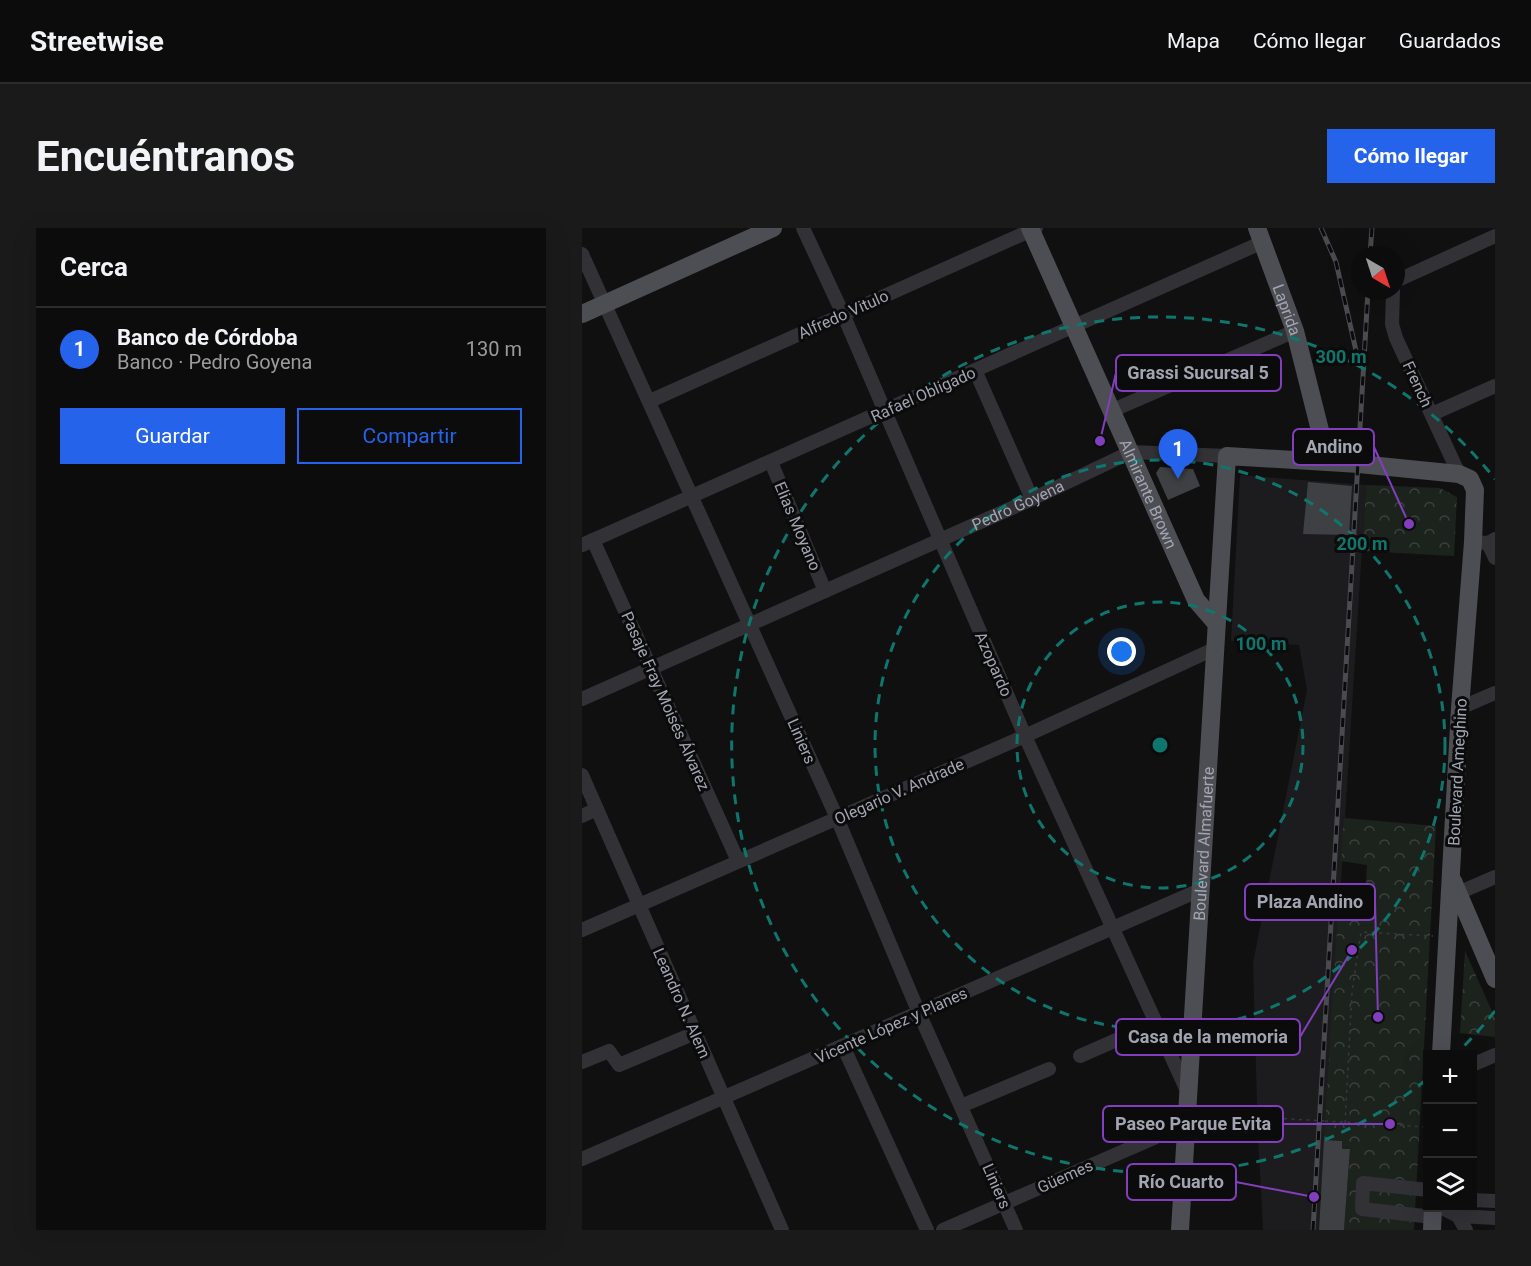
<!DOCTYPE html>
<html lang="es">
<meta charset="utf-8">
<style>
:root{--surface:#0c0c0d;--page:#1a1a1b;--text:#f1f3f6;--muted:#9a9b9d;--line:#2c2c2e;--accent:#2563eb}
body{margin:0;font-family:Roboto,sans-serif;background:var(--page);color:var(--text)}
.controls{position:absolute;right:18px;bottom:18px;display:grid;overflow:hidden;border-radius:0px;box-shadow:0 6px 24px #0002}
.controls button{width:54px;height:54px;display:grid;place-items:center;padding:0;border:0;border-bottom:2px solid var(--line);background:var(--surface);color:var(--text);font:30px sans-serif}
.compass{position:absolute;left:769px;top:18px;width:54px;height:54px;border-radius:50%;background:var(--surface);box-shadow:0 6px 24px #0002;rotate:141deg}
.you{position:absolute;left:540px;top:424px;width:21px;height:21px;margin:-15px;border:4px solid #fff;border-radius:50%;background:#1a73e8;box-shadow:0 0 0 9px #1a73e833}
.badge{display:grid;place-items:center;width:39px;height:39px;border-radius:50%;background:var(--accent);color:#fff;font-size:20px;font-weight:700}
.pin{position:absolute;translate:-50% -50px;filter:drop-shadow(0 2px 3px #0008)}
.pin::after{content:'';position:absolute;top:32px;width:21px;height:18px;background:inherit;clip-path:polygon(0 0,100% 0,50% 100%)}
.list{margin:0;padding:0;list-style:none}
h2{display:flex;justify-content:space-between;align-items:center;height:78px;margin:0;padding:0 24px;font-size:26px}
h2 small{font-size:20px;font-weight:400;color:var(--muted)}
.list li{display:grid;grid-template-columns:39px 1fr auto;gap:18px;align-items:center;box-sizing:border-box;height:84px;padding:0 24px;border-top:2px solid var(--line)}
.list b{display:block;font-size:22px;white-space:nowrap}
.list p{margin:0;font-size:20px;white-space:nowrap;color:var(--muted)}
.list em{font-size:20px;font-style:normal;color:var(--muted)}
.actions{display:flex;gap:12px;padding:18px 24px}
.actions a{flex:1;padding:14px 0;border:2px solid var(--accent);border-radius:0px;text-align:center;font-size:21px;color:var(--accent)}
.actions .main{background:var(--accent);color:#fff}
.icon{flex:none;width:33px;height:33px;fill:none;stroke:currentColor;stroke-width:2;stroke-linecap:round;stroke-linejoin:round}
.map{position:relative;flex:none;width:913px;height:1002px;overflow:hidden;border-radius:0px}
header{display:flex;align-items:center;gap:36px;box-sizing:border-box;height:84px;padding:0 30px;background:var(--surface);border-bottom:2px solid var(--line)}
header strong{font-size:28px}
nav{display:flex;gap:33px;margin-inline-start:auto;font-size:21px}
.intro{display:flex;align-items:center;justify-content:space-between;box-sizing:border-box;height:144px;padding:0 36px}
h1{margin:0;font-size:42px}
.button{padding:15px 27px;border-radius:0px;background:var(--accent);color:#fff;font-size:21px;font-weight:700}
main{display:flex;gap:36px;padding:0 36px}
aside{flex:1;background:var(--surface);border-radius:0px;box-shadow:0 6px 24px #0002}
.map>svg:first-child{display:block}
</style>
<header>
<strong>Streetwise</strong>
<nav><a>Mapa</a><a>Cómo llegar</a><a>Guardados</a></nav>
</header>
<div class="intro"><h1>Encuéntranos</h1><a class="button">Cómo llegar</a></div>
<main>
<aside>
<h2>Cerca<small></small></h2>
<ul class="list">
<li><span class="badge">1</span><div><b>Banco de Córdoba</b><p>Banco · Pedro Goyena</p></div><em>130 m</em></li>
</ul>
<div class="actions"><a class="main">Guardar</a><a>Compartir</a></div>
</aside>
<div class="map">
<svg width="913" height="1002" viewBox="0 0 913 1002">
<defs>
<pattern id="forest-crowns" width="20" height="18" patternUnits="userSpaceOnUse" patternTransform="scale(1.5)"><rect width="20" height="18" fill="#1c231d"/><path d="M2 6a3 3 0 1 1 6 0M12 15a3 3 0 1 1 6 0" fill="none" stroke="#3a403b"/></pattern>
</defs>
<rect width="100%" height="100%" fill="#101011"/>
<polygon fill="#1c1c1e" points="658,247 784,257 737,1002 681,1002 676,909 671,735 725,462 717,417 649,413"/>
<g fill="url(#forest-crowns)">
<polygon points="784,257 858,260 875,269 872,328 780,323"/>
<polygon points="762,590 854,598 832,1002 762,1002 768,922 760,921 760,913 742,912 756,685 783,685 785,637 759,633"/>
<polygon points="883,723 913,790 913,809 878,805"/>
</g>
<g fill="#3f4044">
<polygon points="578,239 611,241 618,258 586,272 574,245"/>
<polygon points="726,254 770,258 767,307 721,306"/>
<polygon points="742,912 760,913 760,921 768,921 762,1002 737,1002"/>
</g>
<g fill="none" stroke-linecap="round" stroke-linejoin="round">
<g stroke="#37383d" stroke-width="1.5" stroke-dasharray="3 4.5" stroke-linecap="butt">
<polyline points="619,887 657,888"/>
<polyline points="743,893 846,899"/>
<polyline points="763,895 770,764 779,704 851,708"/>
</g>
<g stroke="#313136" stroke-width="14">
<polyline points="221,0 261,86 443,508 606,865"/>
<polyline points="0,26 255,590 337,785 434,1002"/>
<polyline points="814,53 913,8"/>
<polyline points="811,63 810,96 814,110 877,246"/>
<polyline points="393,142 450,271"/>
<polyline points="68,173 454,0"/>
<polyline points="529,183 713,103"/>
<polyline points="850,186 913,158"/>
<polyline points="189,234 243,363"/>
<polyline points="11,312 156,633"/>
<polyline points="891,314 906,315 913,311"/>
<polyline points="906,315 913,330"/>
<polyline points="0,317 681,14"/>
<path id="s1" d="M0,471L450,271L549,224L645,228"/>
<polyline points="878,480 913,465"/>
<polyline points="0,547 200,1002"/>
<polyline points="0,588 15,581"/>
<polyline points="876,665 913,649"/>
<polyline points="0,702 443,508 632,421"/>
<polyline points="261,818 345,1002"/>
<polyline points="498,828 573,795"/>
<polyline points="0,834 27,823 37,837 113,805"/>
<polyline points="890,837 913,827"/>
<polyline points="379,878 467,841"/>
<polyline points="0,931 618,662"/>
<polyline points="846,962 781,955 780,981 851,989"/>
<polyline points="890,972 913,973"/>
<polyline points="860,980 876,988 913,990"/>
<polyline points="876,988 884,1002"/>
<polyline points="361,1002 606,895"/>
</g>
<g stroke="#4d4e54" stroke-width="18">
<path id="s2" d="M448,0L614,372L634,395"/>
<path id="s3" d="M675,0L713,103L746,234"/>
<polyline points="0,86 191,0"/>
<polyline points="871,653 913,751"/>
<path id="s4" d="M598,1002L645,228L777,236L877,246L888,251L893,262L891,314L878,480L859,826"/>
<polyline points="850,1002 851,980"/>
</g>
<g stroke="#4a4b50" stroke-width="5">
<g id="rail">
<polyline points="739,0 754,34 777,136"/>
<polyline points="788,27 790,0"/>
<polyline points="731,1002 786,63"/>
</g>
</g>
<use href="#rail" stroke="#0b0b0c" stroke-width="3" stroke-dasharray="9" stroke-linecap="butt"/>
<polyline stroke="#37383d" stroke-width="1.5" stroke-dasharray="3 4.5" stroke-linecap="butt" points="657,888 743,893"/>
</g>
<g fill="none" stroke="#0f766e" stroke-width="3" stroke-dasharray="10 8">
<circle cx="578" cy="517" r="143"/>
<circle cx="578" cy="517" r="285"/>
<path d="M913 783A428 428 0 0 1 875 825M844 852A428 428 0 1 1 913 251"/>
</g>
<g text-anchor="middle" stroke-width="6" stroke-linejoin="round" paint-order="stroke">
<g font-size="16" fill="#a2a5b1" stroke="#0b0b0c">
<text dy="6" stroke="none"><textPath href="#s3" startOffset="87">Laprida</textPath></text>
<text transform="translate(261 86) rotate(-24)" y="6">Alfredo Vitulo</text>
<text transform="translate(836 156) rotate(65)" y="6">French</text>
<text transform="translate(341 166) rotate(-24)" y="6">Rafael Obligado</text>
<text dy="6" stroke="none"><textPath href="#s2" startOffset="291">Almirante Brown</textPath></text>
<text dy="6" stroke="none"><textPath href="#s1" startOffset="477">Pedro Goyena</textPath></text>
<text transform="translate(216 298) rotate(67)" y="6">Elias Moyano</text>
<text transform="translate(412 436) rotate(66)" y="6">Azopardo</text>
<text transform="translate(84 473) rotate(66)" y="6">Pasaje Fray Moisés Álvarez</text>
<text transform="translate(220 513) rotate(66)" y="6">Liniers</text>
<text transform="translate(875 544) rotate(-87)" y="6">Boulevard Ameghino</text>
<text transform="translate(317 563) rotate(-24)" y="6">Olegario V. Andrade</text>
<text dy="6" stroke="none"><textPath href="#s4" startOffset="387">Boulevard Almafuerte</textPath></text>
<text transform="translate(100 775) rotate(66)" y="6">Leandro N. Alem</text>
<text transform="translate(309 797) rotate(-24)" y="6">Vicente López y Planes</text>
<text transform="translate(483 948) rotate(-24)" y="6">Güemes</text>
<text transform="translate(415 958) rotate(66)" y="6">Liniers</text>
</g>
</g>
<circle cx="578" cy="517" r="9" fill="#0f766e" stroke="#0b0b0c" stroke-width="3"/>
<g font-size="18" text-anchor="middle" font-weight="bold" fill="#0f766e" stroke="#0b0b0c" stroke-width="6" stroke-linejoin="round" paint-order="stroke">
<text x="759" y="135">300 m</text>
<text x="780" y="322">200 m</text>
<text x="679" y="422">100 m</text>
</g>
<path fill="none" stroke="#813ebd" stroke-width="2" d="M518 213L534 145M827 296L792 219M796 789L793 674M770 722L718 809M808 896L701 896M732 969L654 954"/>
<g fill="#813ebd" stroke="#0b0b0c" stroke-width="2">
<circle cx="518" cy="213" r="6"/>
<circle cx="827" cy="296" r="6"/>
<circle cx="796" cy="789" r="6"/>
<circle cx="770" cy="722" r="6"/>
<circle cx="808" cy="896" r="6"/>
<circle cx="732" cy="969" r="6"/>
</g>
<g fill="#0b0b0c" stroke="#813ebd" stroke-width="2">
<rect x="534" y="127" width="165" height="36" rx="6"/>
<rect x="711" y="201" width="81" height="36" rx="6"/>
<rect x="663" y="656" width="130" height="36" rx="6"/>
<rect x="534" y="791" width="184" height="36" rx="6"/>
<rect x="521" y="878" width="180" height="36" rx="6"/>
<rect x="545" y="936" width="109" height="36" rx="6"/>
</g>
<g font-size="18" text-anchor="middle" font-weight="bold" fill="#a2a5b1">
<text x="616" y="151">Grassi Sucursal 5</text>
<text x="752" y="225">Andino</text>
<text x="728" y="680">Plaza Andino</text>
<text x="626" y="815">Casa de la memoria</text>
<text x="611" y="902">Paseo Parque Evita</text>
<text x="599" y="960">Río Cuarto</text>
</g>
</svg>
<div class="controls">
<button>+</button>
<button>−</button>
<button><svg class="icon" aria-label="layers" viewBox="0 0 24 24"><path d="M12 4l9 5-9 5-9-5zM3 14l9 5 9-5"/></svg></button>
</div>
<svg class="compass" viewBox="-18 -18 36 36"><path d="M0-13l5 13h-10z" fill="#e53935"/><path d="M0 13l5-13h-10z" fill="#9a9b9d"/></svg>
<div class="you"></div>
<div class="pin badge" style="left:596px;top:251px">1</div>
</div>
</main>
